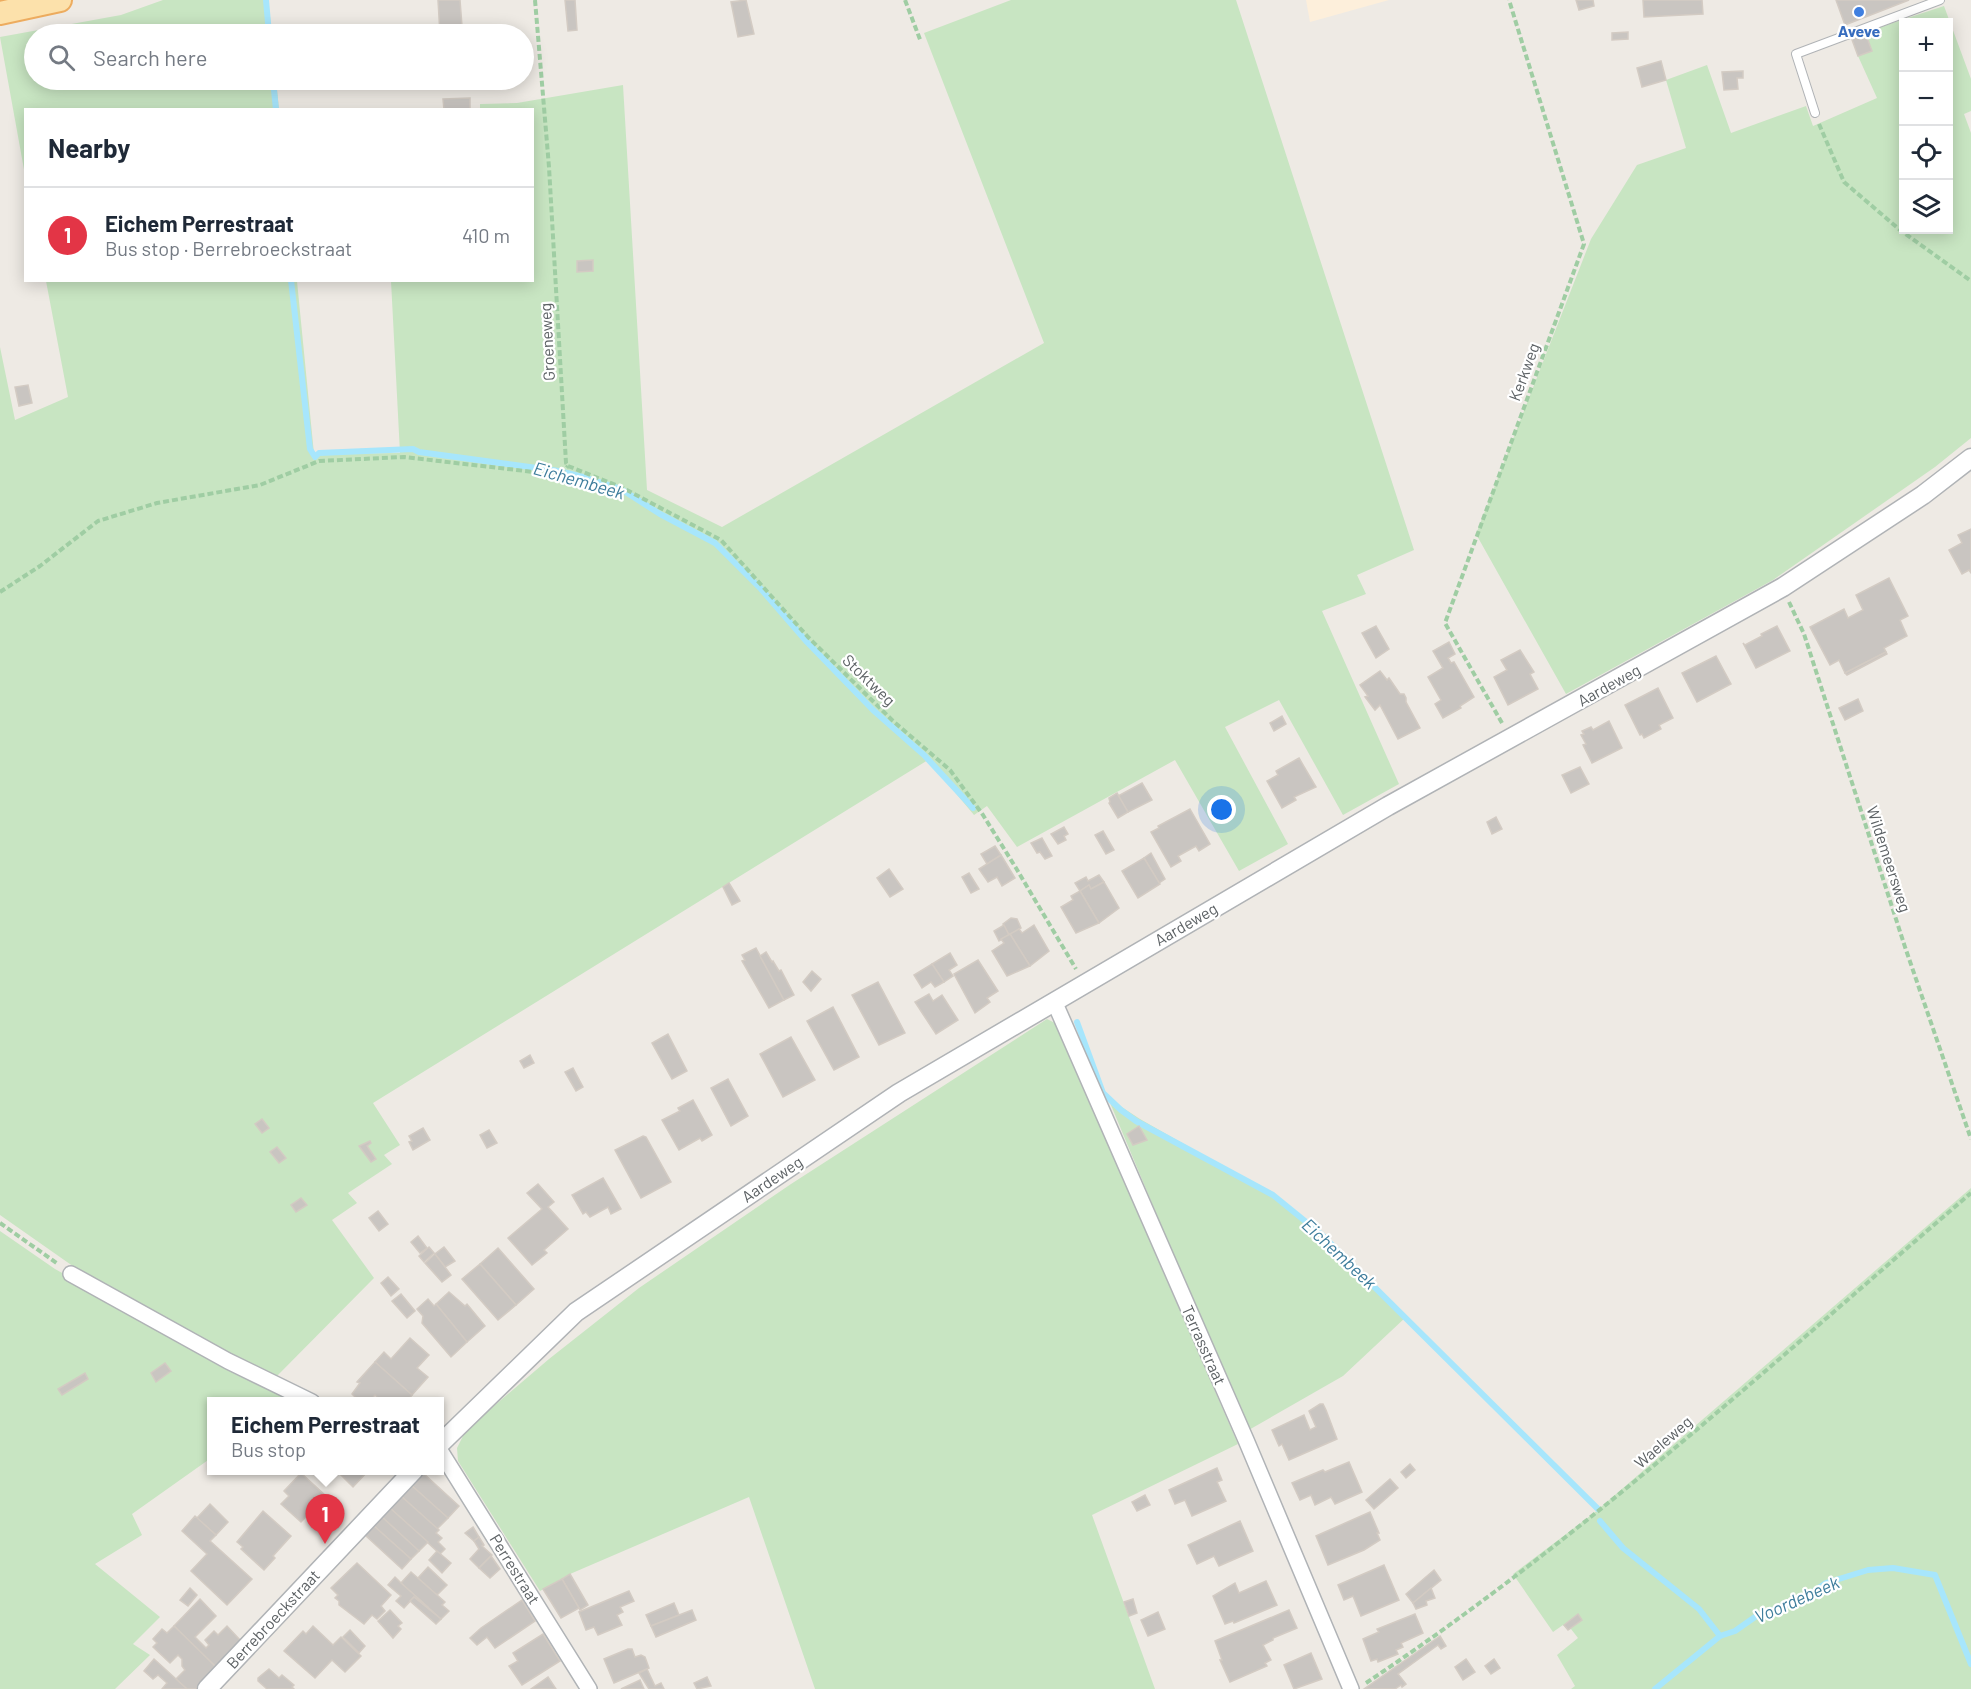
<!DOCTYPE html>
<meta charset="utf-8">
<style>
:root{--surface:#fff;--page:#f2f2f3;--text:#1f2937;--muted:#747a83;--line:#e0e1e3;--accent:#e33546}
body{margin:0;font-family:Barlow,sans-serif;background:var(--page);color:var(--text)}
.controls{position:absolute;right:18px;top:18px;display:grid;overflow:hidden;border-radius:0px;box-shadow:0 3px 15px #0003}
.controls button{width:54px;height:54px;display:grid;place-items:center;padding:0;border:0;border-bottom:2px solid var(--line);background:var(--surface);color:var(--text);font:30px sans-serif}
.you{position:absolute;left:1222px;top:810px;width:21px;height:21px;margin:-15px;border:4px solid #fff;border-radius:50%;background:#1a73e8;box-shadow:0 0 0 9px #1a73e833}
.badge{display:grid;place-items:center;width:39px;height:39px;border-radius:50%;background:var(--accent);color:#fff;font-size:20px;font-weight:700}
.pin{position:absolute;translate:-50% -50px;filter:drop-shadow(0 2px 3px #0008)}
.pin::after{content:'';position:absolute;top:32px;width:21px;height:18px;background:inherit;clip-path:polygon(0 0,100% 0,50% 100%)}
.popup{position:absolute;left:207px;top:1397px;width:237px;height:78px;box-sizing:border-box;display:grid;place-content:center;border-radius:0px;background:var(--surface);filter:drop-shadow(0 2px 4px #0005);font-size:20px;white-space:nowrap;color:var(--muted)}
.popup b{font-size:22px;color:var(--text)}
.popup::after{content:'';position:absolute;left:50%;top:100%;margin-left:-12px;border:12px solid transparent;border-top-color:var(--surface)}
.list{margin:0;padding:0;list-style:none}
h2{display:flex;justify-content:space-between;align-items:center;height:78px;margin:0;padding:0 24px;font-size:26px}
h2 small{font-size:20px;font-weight:400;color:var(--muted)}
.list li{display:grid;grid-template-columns:39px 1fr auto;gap:18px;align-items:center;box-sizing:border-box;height:96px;padding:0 24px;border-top:2px solid var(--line)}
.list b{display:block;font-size:22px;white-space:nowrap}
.list p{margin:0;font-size:20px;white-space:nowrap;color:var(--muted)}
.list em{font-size:20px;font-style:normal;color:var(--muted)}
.icon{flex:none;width:33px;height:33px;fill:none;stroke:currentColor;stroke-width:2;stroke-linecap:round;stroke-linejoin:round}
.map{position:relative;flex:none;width:1971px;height:1689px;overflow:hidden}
.search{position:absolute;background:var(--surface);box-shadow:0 3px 15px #0003;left:24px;top:24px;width:510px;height:66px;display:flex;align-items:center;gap:15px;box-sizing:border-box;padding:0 21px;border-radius:33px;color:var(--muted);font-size:22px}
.panel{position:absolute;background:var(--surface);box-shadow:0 3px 15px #0003;left:24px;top:108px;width:510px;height:174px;border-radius:0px}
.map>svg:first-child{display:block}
</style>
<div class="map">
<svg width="1971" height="1689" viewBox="0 0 1971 1689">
<rect width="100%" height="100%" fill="#eeeae4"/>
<polygon fill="#fdefdb" points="1306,0 1389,0 1310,22"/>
<g fill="#c8e5c2" fill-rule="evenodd">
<polygon points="163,0 268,0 272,34 34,34 34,80 276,80 279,109 26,110 25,175 0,37 121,15"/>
<polygon points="1011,0 1236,0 1414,550 1357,575 1366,594 1322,611 1399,784 1343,815 1279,700 1225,727 1288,844 1239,871 1175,760 1017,847 987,806 974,815 928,760 373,1103 400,1145 384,1155 392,1164 348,1193 357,1203 332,1220 374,1278 276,1377 159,1316 77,1269 0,1215 0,347 15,420 68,397 46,281 297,281 314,454 400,453 391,281 532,280 532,110 480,109 480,104 517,103 623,85 647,490 722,527 1044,343 924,33"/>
<path d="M1944,6L1971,79V111L1964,114L1971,133V438L1935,467L1773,580L1566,694L1476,534L1591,239L1637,165L1686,148L1666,80L1707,65L1731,133L1806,106L1813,126L1877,98L1858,56L1872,51L1865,32ZM1904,22H1948V230H1904Z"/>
<polygon points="1047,1019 1055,1023 1238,1444 1092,1515 1155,1689 815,1689 749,1497 570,1574 540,1591 458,1461 457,1448 466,1430 549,1359 639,1288 791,1184"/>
<polygon points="1108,1098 1140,1119 1273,1195 1321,1234 1406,1317 1343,1376 1247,1431"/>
<polygon points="1971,1188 1971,1689 1571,1689 1575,1686 1557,1655 1578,1638 1571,1629 1568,1630 1563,1625 1553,1632 1513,1574 1594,1513"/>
<polygon points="0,1231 55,1269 210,1355 301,1401 211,1402 211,1458 132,1514 142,1535 95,1564 160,1617 133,1644 150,1655 115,1689 0,1689"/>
</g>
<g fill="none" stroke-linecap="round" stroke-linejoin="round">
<g stroke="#a7e6fc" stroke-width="6">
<polyline points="266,0 269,34"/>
<polyline points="273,80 276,110"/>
<polyline points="291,280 310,449 315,457 319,453 413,449 419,452 559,471 587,478 621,489 660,514 715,543 761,589 807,642 873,710 924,755 973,808"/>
<polyline points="1077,1022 1103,1093 1121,1110 1136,1121 1273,1195 1321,1234 1598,1509"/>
<polyline points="1600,1521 1623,1548 1699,1609 1720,1636"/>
<polyline points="1655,1689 1720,1636 1735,1631 1755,1617 1804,1598 1826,1583 1868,1570 1893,1568 1935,1575 1971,1664"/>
</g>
</g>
<g fill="#c9c5c1" stroke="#d3cbc3" stroke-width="1.5">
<polygon points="438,0 460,0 462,26 467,27 467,34 440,34"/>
<polygon points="565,0 575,0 577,30 568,31"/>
<polygon points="746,0 754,34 738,37 731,2"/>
<polygon points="1576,0 1593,0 1594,6 1579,10"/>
<polygon points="1643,0 1702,0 1703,14 1644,17"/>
<polygon points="1836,0 1909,0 1845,25"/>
<polygon points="1628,32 1628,39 1612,40 1612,33"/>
<polygon points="1865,32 1872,51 1858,56 1851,37"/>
<polygon points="1661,61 1666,80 1642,87 1637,68"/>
<polygon points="1743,71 1743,78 1737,78 1738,89 1724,90 1722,72"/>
<polygon points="470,98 470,110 444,110 443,99"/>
<polygon points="593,260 593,271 577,272 577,261"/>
<polygon points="28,385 32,403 19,406 15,387"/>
<polygon points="1971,529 1971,573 1969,570 1962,574 1949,550 1962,543 1958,535"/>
<polygon points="1889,578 1908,616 1900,620 1907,636 1884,648 1886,652 1845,673 1839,660 1830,665 1810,627 1844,609 1848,618 1863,610 1856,595"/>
<polygon points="1376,626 1389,649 1376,658 1362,633"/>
<polygon points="1777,626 1790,651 1756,668 1743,643 1745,645 1762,636 1761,634"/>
<polygon points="1449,642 1455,654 1448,658 1451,663 1454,662 1474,697 1460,706 1461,708 1443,718 1435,704 1441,700 1428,677 1443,668 1433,651"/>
<polygon points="1520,650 1534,672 1530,674 1538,689 1508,705 1494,677 1507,670 1501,660"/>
<polygon points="1886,652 1887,654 1847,675 1845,673"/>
<polygon points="1716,656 1731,684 1697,702 1682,673"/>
<polygon points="1380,671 1387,680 1389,678 1400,694 1404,694 1406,698 1406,702 1420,728 1398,739 1380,705 1375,710 1365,697 1368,696 1360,685"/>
<polygon points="1658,688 1673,718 1659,725 1661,729 1644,738 1642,734 1640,735 1625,705"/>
<polygon points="1858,699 1863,711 1845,720 1839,708"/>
<polygon points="1282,716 1286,724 1274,731 1270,723"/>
<polygon points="1609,721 1622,748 1592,763 1583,745 1586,744 1581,735 1584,734 1582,731 1591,727 1593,730"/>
<polygon points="1299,758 1316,787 1294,797 1296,800 1282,808 1267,781 1278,775 1276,771"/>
<polygon points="1580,767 1589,784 1571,793 1562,775"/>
<polygon points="1142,783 1152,800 1128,812 1118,796"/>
<polygon points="1117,793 1128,812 1118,818 1109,803 1110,802 1109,798"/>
<polygon points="1190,809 1210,844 1199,851 1196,846 1178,856 1181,861 1171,867 1151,832 1159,828 1158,826"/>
<polygon points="1496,817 1502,829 1492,834 1487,822"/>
<polygon points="1064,827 1068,834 1064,836 1066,840 1058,844 1051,834"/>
<polygon points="1103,831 1114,850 1106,854 1095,835"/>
<polygon points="1042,838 1052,856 1045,859 1040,852 1037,853 1031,843"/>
<polygon points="995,846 1001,855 987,864 981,854"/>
<polygon points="1151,853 1165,879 1159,883 1144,858"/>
<polygon points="1001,855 1015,878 1002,886 997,877 988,882 979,869"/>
<polygon points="1144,858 1160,884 1138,898 1122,871"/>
<polygon points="889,869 903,889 890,897 877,878"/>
<polygon points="969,873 979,889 971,893 962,877"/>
<polygon points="1099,875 1104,882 1091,889 1089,885 1080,891 1075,883 1086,877 1088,881"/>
<polygon points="1104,882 1119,908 1099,923 1080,891 1089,885 1091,889"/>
<polygon points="729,883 740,901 732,905 723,887"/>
<polygon points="1080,891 1099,923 1076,933 1061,907 1073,900 1071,896"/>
<polygon points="1011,918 1017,919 1021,928 1009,935 1003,924"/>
<polygon points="1004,925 1009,935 999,941 994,931"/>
<polygon points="1034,925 1049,951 1030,966 1010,934 1019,929 1022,933"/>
<polygon points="1010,934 1030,966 1007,976 992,951 1004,943 1001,939"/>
<polygon points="756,948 784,1000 769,1008 742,961 745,960 742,955"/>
<polygon points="766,952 772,962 773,961 779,971 781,970 794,995 784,1000 760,956"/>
<polygon points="950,953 957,965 949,970 953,976 944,982 932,964"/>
<polygon points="978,960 998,991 987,998 990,1002 975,1013 954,974"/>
<polygon points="932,964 944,982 935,987 931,982 922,988 914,975"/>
<polygon points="812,971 821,979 811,991 803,982"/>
<polygon points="878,982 905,1033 879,1045 852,995"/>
<polygon points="929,994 933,1001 942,995 958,1020 936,1034 915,1002"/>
<polygon points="833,1007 859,1057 834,1070 807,1021"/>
<polygon points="668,1034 687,1071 672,1079 652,1043"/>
<polygon points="791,1037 815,1080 783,1097 760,1054"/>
<polygon points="530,1055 534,1063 524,1068 520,1061"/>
<polygon points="573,1068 583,1087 576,1091 565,1072"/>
<polygon points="728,1079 748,1116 731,1126 711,1088"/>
<polygon points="693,1100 712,1135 702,1141 700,1138 679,1150 662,1120 680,1111 678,1108"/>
<polygon points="262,1119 269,1128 262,1133 255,1124"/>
<polygon points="1139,1126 1147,1140 1133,1145 1127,1134"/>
<polygon points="423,1128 430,1140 413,1150 409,1142 412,1141 409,1136"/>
<polygon points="489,1130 497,1143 487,1148 480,1135"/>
<polygon points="643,1136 646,1137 671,1182 641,1198 615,1150"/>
<polygon points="370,1141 371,1143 367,1146 376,1159 371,1162 359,1146"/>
<polygon points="277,1147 286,1158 279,1163 270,1152"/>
<polygon points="603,1178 621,1209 611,1214 608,1207 590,1217 586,1212 583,1214 572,1195"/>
<polygon points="538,1184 554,1202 548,1207 568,1229 544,1250 547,1253 532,1265 508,1238 542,1209 527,1193"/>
<polygon points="301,1198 307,1205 296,1212 291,1205"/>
<polygon points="378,1211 388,1224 379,1231 369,1218"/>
<polygon points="418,1236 427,1248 420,1253 411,1242"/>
<polygon points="429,1247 434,1253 424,1262 419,1256"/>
<polygon points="444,1247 455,1261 445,1267 435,1254"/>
<polygon points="498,1248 534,1289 516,1305 480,1264"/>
<polygon points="435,1254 451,1275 442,1282 425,1263"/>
<polygon points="480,1264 516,1305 498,1320 462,1279"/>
<polygon points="388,1277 399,1289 391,1296 381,1283"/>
<polygon points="449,1292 465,1306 467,1304 485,1326 467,1342 436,1304"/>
<polygon points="401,1294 415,1311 407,1318 392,1301"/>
<polygon points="428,1299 434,1306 436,1304 467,1342 451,1357 422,1323 423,1316 417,1309"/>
<polygon points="410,1338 429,1355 417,1368 428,1377 412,1395 375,1362 384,1352 391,1359"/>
<polygon points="375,1362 412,1395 406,1402 382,1402 375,1395 369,1402 360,1402 352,1394 360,1383 357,1382"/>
<polygon points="165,1363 171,1371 156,1382 151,1373"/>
<polygon points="85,1373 88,1379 62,1395 58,1389"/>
<polygon points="1320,1404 1323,1404 1326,1410 1337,1439 1289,1460 1282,1444 1279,1446 1272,1430 1304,1415 1310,1430 1316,1427 1309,1411"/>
<polygon points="1349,1462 1362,1492 1335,1504 1331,1497 1315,1505 1311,1495 1300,1500 1292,1483 1323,1470 1325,1472"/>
<polygon points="1410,1464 1415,1470 1406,1478 1401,1472"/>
<polygon points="1217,1468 1222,1480 1217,1482 1226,1501 1192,1516 1185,1500 1175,1504 1169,1490"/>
<polygon points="336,1470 369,1470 353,1487"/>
<polygon points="301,1473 326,1496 301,1522 281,1504 289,1496 284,1491"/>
<polygon points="423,1473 459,1506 448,1518 411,1485"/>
<polygon points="1390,1479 1398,1488 1374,1509 1366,1500"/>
<polygon points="411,1485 448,1518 437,1529 401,1496"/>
<polygon points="1145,1495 1150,1505 1137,1511 1132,1502"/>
<polygon points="401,1496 439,1530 436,1533 442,1538 438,1542 445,1549 440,1554 390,1508"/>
<polygon points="210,1504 228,1522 216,1535 197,1518"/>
<polygon points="390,1508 428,1542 419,1551 382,1517"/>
<polygon points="263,1511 291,1536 273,1556 275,1558 264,1570 241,1549 243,1547 237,1542"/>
<polygon points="1370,1512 1379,1533 1377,1533 1380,1540 1364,1550 1328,1565 1316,1536"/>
<polygon points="195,1516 216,1535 210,1541 252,1579 227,1605 191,1571 207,1554 182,1531"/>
<polygon points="382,1517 419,1551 411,1559 374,1526"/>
<polygon points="1240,1521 1253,1551 1219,1566 1214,1556 1197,1564 1188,1545"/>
<polygon points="374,1526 411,1559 402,1569 365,1535"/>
<polygon points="473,1527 479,1537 474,1541 465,1533"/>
<polygon points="479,1537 484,1545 482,1546 492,1555 479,1568 470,1559 479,1549 474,1541"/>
<polygon points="437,1551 451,1563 442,1573 429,1560"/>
<polygon points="491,1556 500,1569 490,1578 479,1568"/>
<polygon points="357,1563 391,1595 381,1606 385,1611 377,1619 372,1615 364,1624 339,1605 339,1601 335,1598 338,1595 331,1588"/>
<polygon points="1384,1565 1399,1600 1361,1616 1353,1596 1344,1600 1338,1585"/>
<polygon points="428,1567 447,1585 437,1595 418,1578"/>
<polygon points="1434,1570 1441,1580 1413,1603 1406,1594"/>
<polygon points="411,1572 445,1602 442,1605 449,1611 441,1619 401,1583"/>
<polygon points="570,1574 588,1605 580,1610 562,1579"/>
<polygon points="395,1577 401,1583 429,1608 414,1597 404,1608 396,1601 401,1596 388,1585"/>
<polygon points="562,1579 579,1608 561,1618 543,1589"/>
<polygon points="1266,1581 1277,1605 1234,1623 1233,1621 1225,1624 1213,1596 1235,1583 1239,1593"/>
<polygon points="190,1588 197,1595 188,1606 180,1600"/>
<polygon points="1431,1588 1435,1598 1426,1601 1427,1605 1416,1609 1413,1603"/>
<polygon points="629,1591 634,1601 620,1607 623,1612 617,1615 622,1625 598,1635 594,1627 586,1630 579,1612"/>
<polygon points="414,1597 441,1619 436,1624 410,1601"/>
<polygon points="200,1599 216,1616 195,1637 206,1648 209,1645 205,1640 214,1631 218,1635 227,1626 241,1641 216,1667 174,1626"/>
<polygon points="1133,1599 1137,1613 1129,1616 1124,1602"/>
<polygon points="522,1600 535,1621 495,1648 487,1637 477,1645 470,1638 481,1628"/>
<polygon points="674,1603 679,1615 651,1626 646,1615"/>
<polygon points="390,1610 402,1623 398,1626 401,1629 393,1638 378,1621"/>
<polygon points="692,1610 696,1620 656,1637 651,1626"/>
<polygon points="1289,1610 1297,1628 1273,1638 1273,1640 1263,1645 1271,1660 1265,1663 1267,1666 1230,1682 1220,1660 1222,1660 1215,1641"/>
<polygon points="1158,1612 1165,1629 1148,1636 1141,1620"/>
<polygon points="1415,1614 1423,1633 1401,1643 1403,1647 1396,1650 1398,1654 1378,1662 1377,1659 1371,1661 1363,1639 1379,1632 1377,1629"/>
<polygon points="1578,1614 1582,1620 1568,1630 1564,1625"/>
<polygon points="174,1626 216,1667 196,1689 187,1689 176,1679 185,1670 182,1666 182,1659 178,1655 170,1663 153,1647 157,1643 153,1639 162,1629 167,1633"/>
<polygon points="313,1626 333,1645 341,1637 361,1656 345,1672 332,1660 315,1678 284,1651 303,1631 306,1634"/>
<polygon points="350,1630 365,1646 359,1653 343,1637"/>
<polygon points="543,1634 560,1661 522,1685 509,1666 518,1661 513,1653"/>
<polygon points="1440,1636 1446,1646 1441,1649 1438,1645 1398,1674 1406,1684 1402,1687 1401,1685 1395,1689 1364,1689"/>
<polygon points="628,1649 632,1649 635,1657 641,1655 645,1657 649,1668 614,1683 604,1659"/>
<polygon points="1311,1653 1322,1679 1294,1689 1284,1665"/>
<polygon points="154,1659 187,1689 162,1689 167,1683 158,1675 153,1679 144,1671"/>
<polygon points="1466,1659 1475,1672 1463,1680 1455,1667"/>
<polygon points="1494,1659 1500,1668 1491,1674 1485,1666"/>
<polygon points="269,1669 279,1678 282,1675 294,1685 292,1687 294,1689 267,1689 258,1681 258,1678"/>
<polygon points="647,1669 655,1686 661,1683 664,1689 649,1689 639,1673"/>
<polygon points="548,1677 556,1689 531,1689"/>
<polygon points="707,1677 711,1686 697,1689 694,1683"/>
<polygon points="640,1680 644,1689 621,1689"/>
</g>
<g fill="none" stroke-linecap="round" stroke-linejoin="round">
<g stroke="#b0b3b6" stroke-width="10">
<polyline id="service" points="1815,113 1796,54 1940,0"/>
</g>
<g stroke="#b0b3b6" stroke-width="18">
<g id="minor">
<polyline points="1054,1001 1246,1440 1351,1689"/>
<polyline points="71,1274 228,1361 312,1402"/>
<polyline points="439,1449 589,1689"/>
</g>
</g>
<g stroke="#b0b3b6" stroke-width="21">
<g id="tertiary">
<polyline points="439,1445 576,1312 899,1093 1388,806 1783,587 1923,495 1971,458"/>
<polyline points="207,1689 414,1470"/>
</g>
</g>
<g stroke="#edac5f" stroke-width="26">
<polyline id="primary" points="0,13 60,0"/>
</g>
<g stroke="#9fcda3" stroke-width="4" stroke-dasharray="6 3" stroke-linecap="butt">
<polyline points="535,0 549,167 566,463 568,466"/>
<polyline points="905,0 921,42"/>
<polyline points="1819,124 1844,182 1900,230 1971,281"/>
<polyline points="568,466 623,488 721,540 808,637 893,721 950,770 983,815 1016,868 1076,969"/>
<polyline points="0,592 40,566 98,521 157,503 260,485 319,461 404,457 560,475 568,466"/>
<polyline points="1789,602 1804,634 1905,947 1971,1139"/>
<polyline points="1502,723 1445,623 1584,244 1509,0"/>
<polyline points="0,1223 58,1264"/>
<path d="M1366,1683C1582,1539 1774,1362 1971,1193"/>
</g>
<use href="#service" stroke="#fff" stroke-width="8"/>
<use href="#minor" stroke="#fff" stroke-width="15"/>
<use href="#tertiary" stroke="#fff" stroke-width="18"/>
<use href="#primary" stroke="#fce1ab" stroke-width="22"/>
</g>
<circle fill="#3f7fe0" stroke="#fff" stroke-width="2" cx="1859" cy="12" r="6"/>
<g text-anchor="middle" stroke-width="4.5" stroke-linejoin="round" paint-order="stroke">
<g font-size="16" font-weight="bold" fill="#366cbe" stroke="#fff">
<text x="1859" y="37">Aveve</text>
</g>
<g font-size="16" fill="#5c6164" stroke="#fff">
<text transform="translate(547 342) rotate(-93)" y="6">Groeneweg</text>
<text transform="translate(1524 372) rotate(-70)" y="6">Kerkweg</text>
<text transform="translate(869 680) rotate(44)" y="6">Stoktweg</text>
<text transform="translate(1609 685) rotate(-29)" y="6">Aardeweg</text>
<text transform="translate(1889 859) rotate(72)" y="6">Wildemeersweg</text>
<text transform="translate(1186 924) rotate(-30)" y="6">Aardeweg</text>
<text transform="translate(772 1179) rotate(-34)" y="6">Aardeweg</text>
<text transform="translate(1204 1345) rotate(66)" y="6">Terrasstraat</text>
<text transform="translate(1663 1442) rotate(-41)" y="6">Waeleweg</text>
<text transform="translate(515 1569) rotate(58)" y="6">Perrestraat</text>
<text transform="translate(273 1619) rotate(-47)" y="6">Berrebroeckstraat</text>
</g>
<g font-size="18" font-style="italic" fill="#3e7d9c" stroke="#fff">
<text transform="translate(579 481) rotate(16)" y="6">Eichembeek</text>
<text transform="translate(1339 1254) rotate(43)" y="6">Eichembeek</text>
<text transform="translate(1797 1600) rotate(-24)" y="6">Voordebeek</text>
</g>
</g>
</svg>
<div class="controls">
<button>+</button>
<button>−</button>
<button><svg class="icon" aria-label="locate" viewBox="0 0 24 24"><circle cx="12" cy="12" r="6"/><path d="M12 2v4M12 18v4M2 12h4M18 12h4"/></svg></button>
<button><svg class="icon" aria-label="layers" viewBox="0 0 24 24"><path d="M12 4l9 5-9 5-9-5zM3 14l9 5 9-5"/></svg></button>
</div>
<div class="you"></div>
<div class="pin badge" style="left:325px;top:1544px">1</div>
<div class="popup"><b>Eichem Perrestraat</b>Bus stop</div>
<div class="search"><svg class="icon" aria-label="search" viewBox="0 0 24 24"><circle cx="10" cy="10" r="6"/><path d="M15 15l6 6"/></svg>Search here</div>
<section class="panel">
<h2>Nearby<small></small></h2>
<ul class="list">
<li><span class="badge">1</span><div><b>Eichem Perrestraat</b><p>Bus stop · Berrebroeckstraat</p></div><em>410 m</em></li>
</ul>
</section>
</div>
